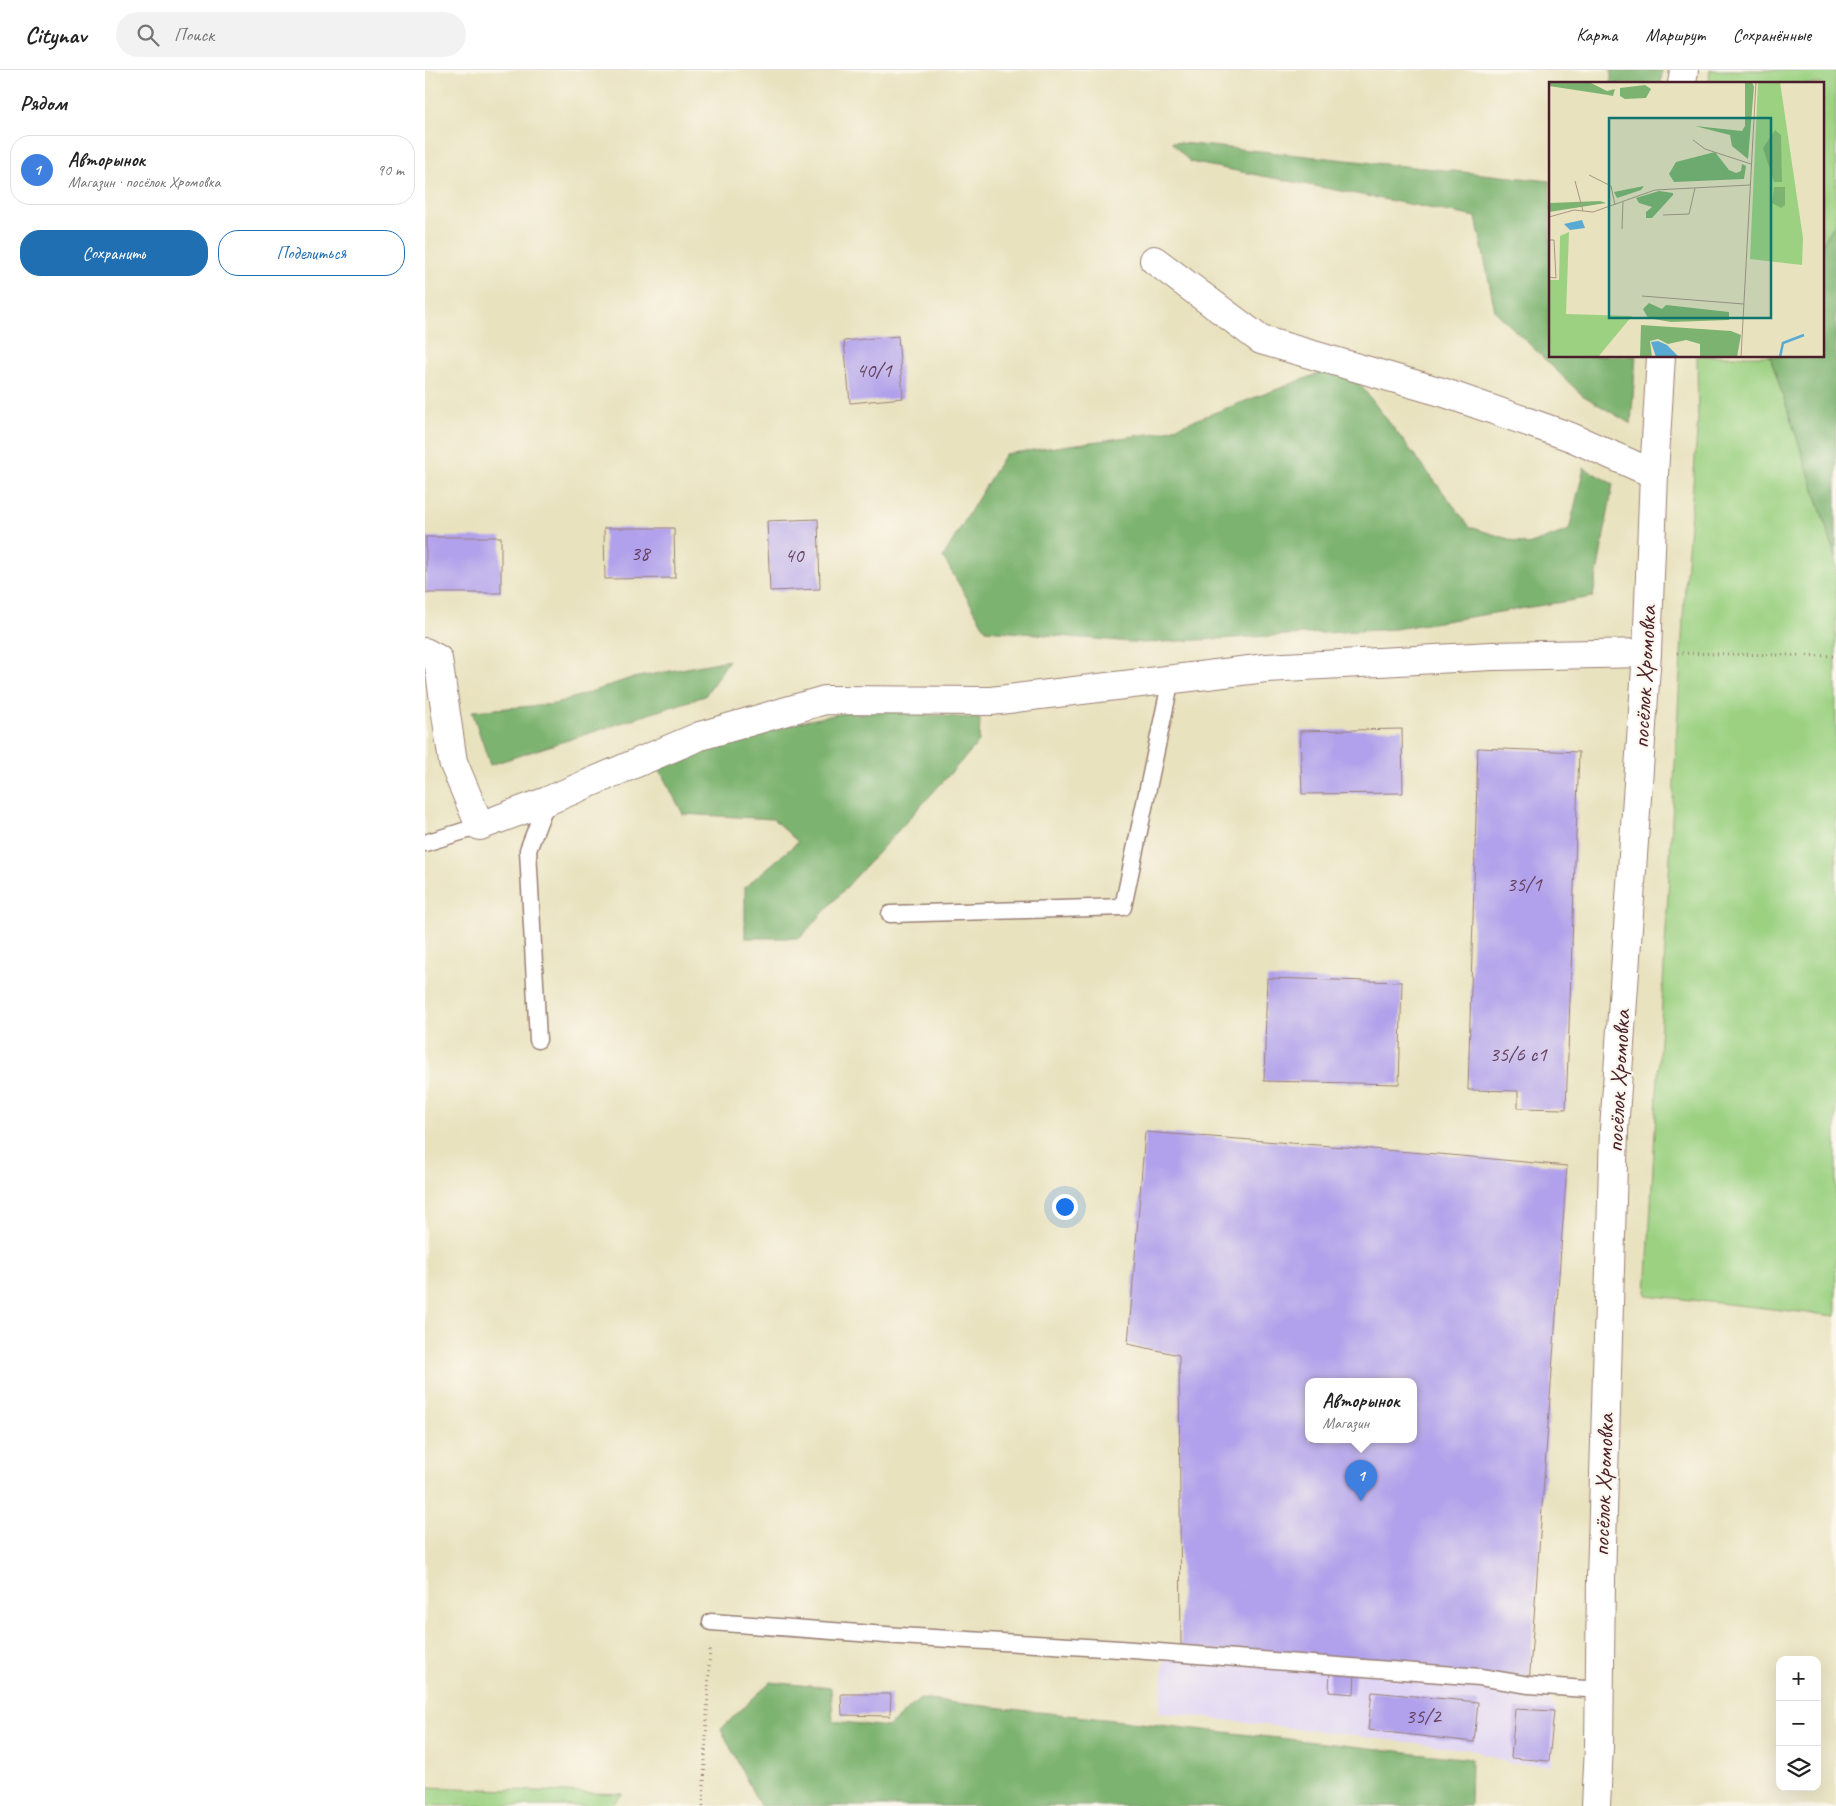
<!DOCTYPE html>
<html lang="ru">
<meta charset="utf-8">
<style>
:root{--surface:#fff;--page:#f2f2f2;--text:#222;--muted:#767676;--line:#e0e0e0;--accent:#1f6fb2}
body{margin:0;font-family:Caveat,sans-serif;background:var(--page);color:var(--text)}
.controls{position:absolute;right:15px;bottom:15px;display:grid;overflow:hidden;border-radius:10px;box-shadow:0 5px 20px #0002}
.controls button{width:45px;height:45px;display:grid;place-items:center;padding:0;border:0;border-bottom:1px solid var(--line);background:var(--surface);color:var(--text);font:25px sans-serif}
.you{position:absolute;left:639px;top:1136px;width:18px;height:18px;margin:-12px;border:4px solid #fff;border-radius:50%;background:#1a73e8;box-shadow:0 0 0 8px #1a73e833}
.badge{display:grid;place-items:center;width:32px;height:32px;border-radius:50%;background:var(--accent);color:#fff;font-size:16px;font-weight:700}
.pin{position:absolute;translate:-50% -41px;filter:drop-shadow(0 1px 2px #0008)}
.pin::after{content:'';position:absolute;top:26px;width:18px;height:15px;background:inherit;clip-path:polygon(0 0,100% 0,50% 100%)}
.popup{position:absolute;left:880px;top:1308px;width:112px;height:65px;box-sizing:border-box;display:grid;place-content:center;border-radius:10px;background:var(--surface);filter:drop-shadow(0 1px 4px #0005);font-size:16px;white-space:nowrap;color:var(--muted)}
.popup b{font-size:19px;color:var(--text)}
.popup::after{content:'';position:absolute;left:50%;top:100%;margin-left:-10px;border:10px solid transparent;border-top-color:var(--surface)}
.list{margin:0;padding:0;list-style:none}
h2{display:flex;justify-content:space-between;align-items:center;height:65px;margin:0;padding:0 20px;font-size:21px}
h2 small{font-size:16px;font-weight:400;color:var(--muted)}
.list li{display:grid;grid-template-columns:32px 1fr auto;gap:15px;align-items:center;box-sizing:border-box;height:70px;margin:0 10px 10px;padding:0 10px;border:1px solid var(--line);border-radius:20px}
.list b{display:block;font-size:19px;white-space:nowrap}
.list p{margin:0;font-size:16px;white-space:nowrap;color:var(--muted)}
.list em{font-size:16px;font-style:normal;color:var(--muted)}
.actions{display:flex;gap:10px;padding:15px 20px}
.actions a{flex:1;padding:11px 0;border:1px solid var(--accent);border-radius:20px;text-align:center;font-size:18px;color:var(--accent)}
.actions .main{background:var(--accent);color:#fff}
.icon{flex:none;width:28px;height:28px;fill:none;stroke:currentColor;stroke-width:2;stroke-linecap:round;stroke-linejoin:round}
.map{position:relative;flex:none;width:1411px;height:1736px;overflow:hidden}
header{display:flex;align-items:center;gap:30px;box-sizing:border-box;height:70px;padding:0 25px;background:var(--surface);border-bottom:1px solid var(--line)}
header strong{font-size:24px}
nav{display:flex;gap:28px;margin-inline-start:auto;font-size:18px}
.search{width:350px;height:45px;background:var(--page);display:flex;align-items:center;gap:12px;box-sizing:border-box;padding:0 18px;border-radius:28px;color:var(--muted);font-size:19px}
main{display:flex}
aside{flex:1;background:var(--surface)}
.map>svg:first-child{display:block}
</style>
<header>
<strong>Citynav</strong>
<div class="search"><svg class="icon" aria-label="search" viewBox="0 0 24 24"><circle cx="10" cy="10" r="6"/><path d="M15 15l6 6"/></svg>Поиск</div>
<nav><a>Карта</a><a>Маршрут</a><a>Сохранённые</a></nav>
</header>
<main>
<aside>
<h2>Рядом<small></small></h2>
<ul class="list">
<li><span class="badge" style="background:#3f7fe0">1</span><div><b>Авторынок</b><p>Магазин · посёлок Хромовка</p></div><em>90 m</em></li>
</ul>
<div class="actions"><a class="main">Сохранить</a><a>Поделиться</a></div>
</aside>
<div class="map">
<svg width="1411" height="1736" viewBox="0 0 1411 1736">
<rect width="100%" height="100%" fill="#fbf7ec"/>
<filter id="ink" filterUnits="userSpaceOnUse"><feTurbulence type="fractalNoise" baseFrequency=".02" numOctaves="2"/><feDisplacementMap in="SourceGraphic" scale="10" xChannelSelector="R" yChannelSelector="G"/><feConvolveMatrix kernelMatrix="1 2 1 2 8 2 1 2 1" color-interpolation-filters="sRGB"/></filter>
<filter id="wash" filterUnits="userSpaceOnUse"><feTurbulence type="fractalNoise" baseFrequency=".0096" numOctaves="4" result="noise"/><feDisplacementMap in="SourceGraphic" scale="20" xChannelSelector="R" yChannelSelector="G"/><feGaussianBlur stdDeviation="1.12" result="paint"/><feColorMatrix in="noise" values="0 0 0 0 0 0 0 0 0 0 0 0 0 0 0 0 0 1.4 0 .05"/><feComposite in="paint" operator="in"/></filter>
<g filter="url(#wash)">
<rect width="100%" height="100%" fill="#e9e2bf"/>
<polygon fill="#dfd4f5" points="740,1585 1106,1618 1122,1627 1131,1640 1127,1695 1087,1694 1047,1680 734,1642"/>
<g fill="#9cd182" stroke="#737856">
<polygon points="1285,0 1411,0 1411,152 1397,174 1397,14 1284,14"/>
<polygon points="1272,286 1345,286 1411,487 1411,1246 1221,1225 1259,531 1273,350"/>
<polygon points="0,1717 198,1724 185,1736 0,1736"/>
</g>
<g fill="#7db370" stroke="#64694e">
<polygon points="1186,0 1237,0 1236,14 1186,14"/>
<polygon points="746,72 1125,111 1125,286 1211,286 1206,354 1157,325 1070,241 1051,147 765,92"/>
<polygon points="1411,152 1411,487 1345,286 1397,286 1397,174"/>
<polygon points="919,294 1045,457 1103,475 1144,460 1159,398 1188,414 1168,527 970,559 719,573 561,560 518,487 580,384 738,362"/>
<polygon points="304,590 280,626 65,695 47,641 130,634 203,609"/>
<polygon points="437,639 555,649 554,672 375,868 320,868 320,817 373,772 348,749 258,744 234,699 293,675 361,655"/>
<polygon points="345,1612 406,1618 408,1651 463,1657 495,1629 1046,1689 1045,1736 335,1736 296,1659"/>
</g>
<g id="blocks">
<g fill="#b1a0eb" fill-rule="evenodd">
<polygon points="473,266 478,328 425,333 419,271"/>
<polygon points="393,449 395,519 345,521 342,451"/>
<polygon points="179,458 249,458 250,508 180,509"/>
<rect x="1" y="467" width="75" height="56"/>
<polygon points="977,659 978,723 877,724 875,661"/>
<polygon points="1053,678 1154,682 1141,1039 1093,1038 1093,1021 1043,1020"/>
<polygon points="842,908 977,912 974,1014 839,1011"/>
<path d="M720,1062L1025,1085L1142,1096L1104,1615L756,1577L754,1285L703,1274ZM884,1312H988V1370H884Z"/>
<polygon points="905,1600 930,1602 929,1624 904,1622"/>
<polygon points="947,1622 1053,1632 1049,1672 943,1660"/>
<polygon points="416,1624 466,1624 465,1646 417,1645"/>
<polygon points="1090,1639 1129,1641 1124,1691 1086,1688"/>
</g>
</g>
</g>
<g filter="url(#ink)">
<use href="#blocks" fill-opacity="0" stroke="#9a8075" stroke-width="1"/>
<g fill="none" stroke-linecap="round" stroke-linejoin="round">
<g stroke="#9a8075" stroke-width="19">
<g id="lane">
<polyline points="0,773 55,756"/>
<polyline points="465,844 698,837 746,609"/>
<polyline points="113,970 103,780 122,731"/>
<polyline points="286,1552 474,1566 695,1579 1055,1607 1104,1615 1175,1620"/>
</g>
</g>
<g stroke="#9a8075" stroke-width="30">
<g id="street">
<polyline points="1257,14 1259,0"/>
<polyline points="729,190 836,270 1020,323 1146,367 1229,404"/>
<polyline points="0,582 13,589 28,692 55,756 122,731 275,666 400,630 566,631 841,598 1067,586 1222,583"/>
<polyline points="1171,1736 1174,1676 1176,1510 1189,1060 1222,583 1229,404 1236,286"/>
</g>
</g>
<g stroke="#9a8075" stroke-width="3" stroke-dasharray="1 4" stroke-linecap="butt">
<polyline points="1252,583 1411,586"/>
<polyline points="278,1736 285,1577"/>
</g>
<use href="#lane" stroke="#fff" stroke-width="16"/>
<use href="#street" stroke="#fff" stroke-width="28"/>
</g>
</g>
<g text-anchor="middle" stroke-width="4.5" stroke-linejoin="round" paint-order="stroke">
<g font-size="21" fill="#643f5b">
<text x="449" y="307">40/1</text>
<text x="215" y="490">38</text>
<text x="369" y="492">40</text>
<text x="1099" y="821">35/1</text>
<text x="1093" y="991">35/6 c1</text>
<text x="998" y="1653">35/2</text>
</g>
<g font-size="24" fill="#4a1f2b" stroke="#fbf7ec">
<text transform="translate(1219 607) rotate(-87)" y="8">посёлок Хромовка</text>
<text transform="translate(1193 1011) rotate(-87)" y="8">посёлок Хромовка</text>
<text transform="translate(1178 1415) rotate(-88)" y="8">посёлок Хромовка</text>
</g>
</g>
<g transform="translate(1124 12)">
<rect width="275" height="275" fill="#e9e2bf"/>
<path d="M209,0H231L254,156L253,183L201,177ZM20,150L17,232L83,234L49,275H0V198H10L11,154Z" fill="#9cd182"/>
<path d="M0,0H40L58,9L66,7L64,14L59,13L0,4ZM196,0H203L205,5L199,77L183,64L181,53L146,44L193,49L196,44ZM96,3L102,7L97,16L76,17L71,14V6ZM226,48L232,53L233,100H225L214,66ZM166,70L180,88L187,91L192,89L193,82L197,84L195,97L125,100L120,92L127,80ZM95,104L92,108L68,116L65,110ZM225,105H236V123L232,126L223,121ZM110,109L124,111V113L103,136H97V130L103,125L90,121L87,116ZM51,119L57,121L0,130V121ZM100,221L113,227L117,223L180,230V238L122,240L99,236L94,227ZM92,243L182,249L192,253L188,275H151V262L137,258L119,262L109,257L101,259L103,275H91Z" fill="#7db370"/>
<path d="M33,138L36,146L21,148L15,142ZM109,259L118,263L130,275H107L102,260Z" fill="#58aad3"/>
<path fill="none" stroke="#58aad3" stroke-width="2.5" d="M231,275L234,261L255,253"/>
<path fill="none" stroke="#a99484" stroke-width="1" d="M144,58L156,67L202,82M40,93L62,104L66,123M26,99L34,129M114,133L140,132L146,106M0,135L25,128L44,130L106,108L201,103M73,147L74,120M0,158H5L7,196L0,195M93,214L195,222M192,275L207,0"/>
<path fill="#0f766e" fill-opacity="0.15" stroke="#0f766e" stroke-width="2.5" d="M60,36H222V236H60Z"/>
<rect width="275" height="275" fill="none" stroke="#4a1f2b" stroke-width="2.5"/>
</g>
</svg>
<div class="controls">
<button>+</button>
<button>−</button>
<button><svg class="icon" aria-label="layers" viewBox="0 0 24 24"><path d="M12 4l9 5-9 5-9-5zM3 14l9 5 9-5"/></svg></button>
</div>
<div class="you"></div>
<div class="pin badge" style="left:936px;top:1431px;background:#3f7fe0">1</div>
<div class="popup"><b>Авторынок</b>Магазин</div>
</div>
</main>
